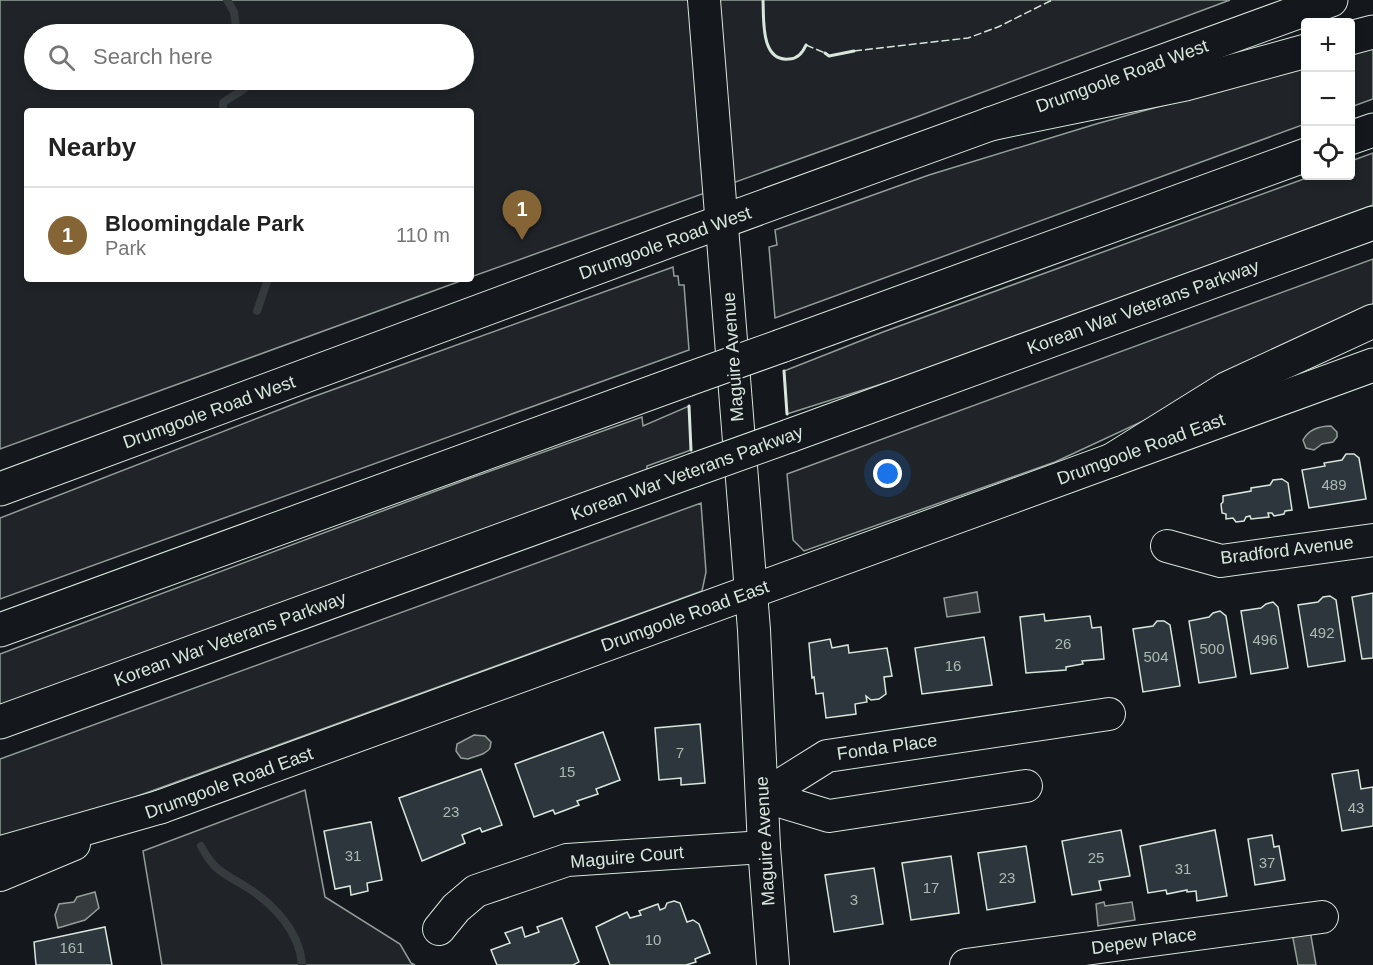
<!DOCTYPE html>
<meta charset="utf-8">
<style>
:root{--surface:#fff;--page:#f2f2f2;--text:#222;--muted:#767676;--line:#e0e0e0;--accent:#856535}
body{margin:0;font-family:Arial,sans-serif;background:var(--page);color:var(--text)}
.controls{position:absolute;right:18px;top:18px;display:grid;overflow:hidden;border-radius:6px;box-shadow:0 3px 9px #0003}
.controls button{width:54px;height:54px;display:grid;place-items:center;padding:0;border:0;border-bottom:2px solid var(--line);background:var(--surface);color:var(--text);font:30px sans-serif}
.you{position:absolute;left:888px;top:474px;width:21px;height:21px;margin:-15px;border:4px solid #fff;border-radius:50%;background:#1a73e8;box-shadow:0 0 0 9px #1a73e833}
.badge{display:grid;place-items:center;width:39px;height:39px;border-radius:50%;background:var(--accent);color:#fff;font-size:20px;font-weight:700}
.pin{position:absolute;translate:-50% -50px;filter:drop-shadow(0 2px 3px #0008)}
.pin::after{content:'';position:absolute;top:32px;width:21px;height:18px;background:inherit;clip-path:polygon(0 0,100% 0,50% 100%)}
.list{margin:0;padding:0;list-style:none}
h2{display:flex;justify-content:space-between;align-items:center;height:78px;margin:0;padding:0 24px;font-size:26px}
h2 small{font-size:20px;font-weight:400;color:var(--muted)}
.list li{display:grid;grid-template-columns:39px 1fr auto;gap:18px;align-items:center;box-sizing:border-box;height:96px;padding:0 24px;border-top:2px solid var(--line)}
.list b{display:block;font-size:22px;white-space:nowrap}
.list p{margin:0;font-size:20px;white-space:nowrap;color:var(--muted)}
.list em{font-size:20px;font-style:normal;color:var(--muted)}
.icon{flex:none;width:33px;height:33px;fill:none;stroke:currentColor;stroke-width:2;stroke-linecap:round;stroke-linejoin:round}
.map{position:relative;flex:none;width:1373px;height:965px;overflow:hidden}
.search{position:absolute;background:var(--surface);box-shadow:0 3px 9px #0003;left:24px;top:24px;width:450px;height:66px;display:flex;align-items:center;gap:15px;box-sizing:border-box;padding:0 21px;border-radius:33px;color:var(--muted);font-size:22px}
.panel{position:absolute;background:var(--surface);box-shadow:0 3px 9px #0003;left:24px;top:108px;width:450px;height:174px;border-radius:6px}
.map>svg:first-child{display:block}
</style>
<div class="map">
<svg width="1373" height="965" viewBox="0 0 1373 965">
<rect width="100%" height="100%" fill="#14181c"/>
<g fill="#202428" stroke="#939e99" stroke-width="1.5" fill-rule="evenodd">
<path d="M0,0H1230L919,116L471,277V111H27V279H466L0,449ZM34,34H464V80H34Z"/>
<polygon points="1373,47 1373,99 1351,107 1350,53"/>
<polygon points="1305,66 1305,124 775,318 769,247 777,245 775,230 929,175 1096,124"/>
<polygon points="1373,153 1373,205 907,376 787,414 784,371 883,332 1312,176 1350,176 1351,161"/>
<polygon points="1373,259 1373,314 1055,462 804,551 793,540 787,474"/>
<polygon points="673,267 674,276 678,276 679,285 684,285 689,350 0,599 0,518 307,399"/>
<polygon points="689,406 691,450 647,466 647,476 0,708 0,654 468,479 642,417 643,426"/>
<polygon points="701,503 706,572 702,591 0,846 0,759"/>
<polygon points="305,790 325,897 400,944 411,963 415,965 162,965 143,851"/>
</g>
<g fill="#363b3e" stroke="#939e99" stroke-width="1.5">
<path d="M1331,426L1337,432V437L1333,442L1322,444L1314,450L1306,448L1303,440C1309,429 1320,426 1331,426Z"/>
<polygon points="977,592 980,612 947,617 944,598"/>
<path d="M474,735L485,736L491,742L490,748C486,755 475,756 468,759L461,758L456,751L457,744Z"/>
<polygon points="95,892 99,908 85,920 58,928 55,915 59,904 74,902 77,897"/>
<polygon points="1104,902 1105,906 1132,902 1135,920 1098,926 1096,904"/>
<polygon points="1310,930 1316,965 1298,965 1292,933"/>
</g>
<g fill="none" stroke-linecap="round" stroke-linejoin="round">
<g stroke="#363b3e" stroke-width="8">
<polyline points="227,0 234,12 237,34"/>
<path d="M223,111V103C233,94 246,91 253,80"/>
<polyline points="257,311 268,279"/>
<path d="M201,846C215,873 225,873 248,888C275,905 300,933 302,965"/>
</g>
</g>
<g fill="#2c363c" stroke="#d8e6dc" stroke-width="1.5">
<polygon points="1346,454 1354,454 1359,458 1366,499 1309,508 1302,470 1325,466 1324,463 1342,460"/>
<polygon points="1282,479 1288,483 1292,510 1285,511 1284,514 1274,516 1272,513 1268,513 1269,517 1251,519 1250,516 1246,517 1244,521 1236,522 1233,518 1226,519 1226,514 1222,513 1221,504 1223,502 1223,496 1251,491 1251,488 1270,485 1273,480"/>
<polygon points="1373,593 1373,658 1362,659 1352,597"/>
<polygon points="1330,596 1336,600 1345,661 1308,667 1298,605 1318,602 1323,597"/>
<polygon points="1273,602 1278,607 1288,668 1251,674 1241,611 1261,608 1266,604"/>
<polygon points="1220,611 1226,616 1236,677 1199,683 1189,621 1209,617 1213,613"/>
<polygon points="1044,614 1045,621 1090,616 1092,628 1101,627 1104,659 1082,661 1083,664 1066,667 1066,670 1026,673 1020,617"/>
<polygon points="1157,621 1164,621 1170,625 1180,686 1143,692 1133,629 1153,626"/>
<polygon points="984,637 992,685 922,694 915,648"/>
<polygon points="830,639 832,648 848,645 849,653 887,648 892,676 884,677 886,694 879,699 871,700 866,696 867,702 855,704 856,714 826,718 823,693 816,694 814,677 812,678 809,643"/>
<polygon points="700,724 705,783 681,785 681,778 659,780 655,728"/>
<polygon points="603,732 620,780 596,789 598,794 577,801 579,805 555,814 553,810 534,817 515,764"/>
<polygon points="481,769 502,825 482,832 480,828 462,835 465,843 422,861 399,798"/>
<polygon points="1358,770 1361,789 1373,787 1373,826 1342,831 1332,774"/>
<polygon points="371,822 382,880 367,883 368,891 351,895 350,886 335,889 324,831"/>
<polygon points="1121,830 1130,876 1099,881 1101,890 1072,895 1062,841"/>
<polygon points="1215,830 1227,896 1197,901 1196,891 1187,892 1187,890 1167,894 1166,890 1148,893 1140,846"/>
<polygon points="1272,835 1274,847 1279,846 1285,880 1255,885 1248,839"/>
<polygon points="1026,846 1035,902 987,910 978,853"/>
<polygon points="951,856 959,913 911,920 902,863"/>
<polygon points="874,868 883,924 834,932 825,875"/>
<polygon points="674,901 680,903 687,922 693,920 699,924 710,953 695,959 696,962 686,965 610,965 596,927 627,912 630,918 641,915 639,911 658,904 660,910 665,908 667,903"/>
<polygon points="562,918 579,962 573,965 497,965 491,950 510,943 505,933 522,927 525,937 539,932 537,927"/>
<polygon points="105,927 112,965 36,965 34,942"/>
</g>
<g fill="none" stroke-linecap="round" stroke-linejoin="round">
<g stroke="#d8e6dc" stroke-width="34">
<g id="minor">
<polyline points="704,0 754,630 764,847 773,965"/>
<polyline points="1167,546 1221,561 1373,540"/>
<polyline points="763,796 827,756 1109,714"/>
<polyline points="763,796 829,816 1026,786"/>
<polyline points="0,875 74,844"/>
<polyline points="439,929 456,908 476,891 567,860 764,847"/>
<polyline points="966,965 1322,917"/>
</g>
</g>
<g stroke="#d8e6dc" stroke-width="35">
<g id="major">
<polyline points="0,489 685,235 1331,0"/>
<polyline points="160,807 1373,365"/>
</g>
</g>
<g stroke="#d8e6dc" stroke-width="35">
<g id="highway">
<polyline points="1350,38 1373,32"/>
<polyline points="990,124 1185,84 1306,51"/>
<polyline points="1350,138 1373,130"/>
<polyline points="781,346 1306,155"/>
<polyline points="789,436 1373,223"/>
<polyline points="1112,460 1226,389 1373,321"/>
<polyline points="0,630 686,380"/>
<polyline points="0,722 694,470"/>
<polyline points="0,853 160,807"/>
</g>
</g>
<use href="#minor" stroke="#14181c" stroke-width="32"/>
<use href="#major" stroke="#14181c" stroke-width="33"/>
<use href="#highway" stroke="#14181c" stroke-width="33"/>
<g stroke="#d8e6dc" stroke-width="35" stroke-linecap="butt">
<g id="highway-bridge">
<polyline points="686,380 781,346"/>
<polyline points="694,470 789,436"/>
</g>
</g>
<use href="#highway-bridge" stroke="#14181c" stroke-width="33"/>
<g stroke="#d8e6dc" stroke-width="1.5" stroke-dasharray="8 3" stroke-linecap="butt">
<polyline points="806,45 825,53"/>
<polyline points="854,51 968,38 998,27 1052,0"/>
</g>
<g stroke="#d8e6dc" stroke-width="3">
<path d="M763,0C764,18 760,62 789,59C798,59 803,52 806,45"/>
<polyline points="825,53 829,56 854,51"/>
<polyline points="784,371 787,414"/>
<polyline points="689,406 691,450"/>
</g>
</g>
<g text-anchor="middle" stroke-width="4.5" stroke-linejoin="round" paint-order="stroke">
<g font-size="15" fill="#adbab4">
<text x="1334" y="490">489</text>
<text x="1322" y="638">492</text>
<text x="1265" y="645">496</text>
<text x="1063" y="649">26</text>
<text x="1212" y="654">500</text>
<text x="1156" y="662">504</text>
<text x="953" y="671">16</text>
<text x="680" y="758">7</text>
<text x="567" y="777">15</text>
<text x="1356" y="813">43</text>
<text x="451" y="817">23</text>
<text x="353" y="861">31</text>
<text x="1096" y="863">25</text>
<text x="1267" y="868">37</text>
<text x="1183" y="874">31</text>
<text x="1007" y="883">23</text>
<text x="931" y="893">17</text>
<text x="854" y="905">3</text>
<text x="653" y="945">10</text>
<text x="72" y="953">161</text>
</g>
<g font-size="18" fill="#d8e6dc" stroke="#14181c">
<text transform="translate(1122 76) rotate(-20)" y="6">Drumgoole Road West</text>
<text transform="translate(665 243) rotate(-20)" y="6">Drumgoole Road West</text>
<text transform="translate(1143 307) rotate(-20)" y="6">Korean War Veterans Parkway</text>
<text transform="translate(733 357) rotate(-94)" y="6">Maguire Avenue</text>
<text transform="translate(209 412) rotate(-20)" y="6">Drumgoole Road West</text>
<text transform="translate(1141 449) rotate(-20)" y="6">Drumgoole Road East</text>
<text transform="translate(687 473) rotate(-20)" y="6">Korean War Veterans Parkway</text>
<text transform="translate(1287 550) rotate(-7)" y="6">Bradford Avenue</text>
<text transform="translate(685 616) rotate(-20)" y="6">Drumgoole Road East</text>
<text transform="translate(230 639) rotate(-20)" y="6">Korean War Veterans Parkway</text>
<text transform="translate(887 747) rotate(-8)" y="6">Fonda Place</text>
<text transform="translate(229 783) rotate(-20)" y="6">Drumgoole Road East</text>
<text transform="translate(765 841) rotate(-93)" y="6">Maguire Avenue</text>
<text transform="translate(627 857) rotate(-5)" y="6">Maguire Court</text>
<text transform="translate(1144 941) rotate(-8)" y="6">Depew Place</text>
</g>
</g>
</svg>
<div class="controls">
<button>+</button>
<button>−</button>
<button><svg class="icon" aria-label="locate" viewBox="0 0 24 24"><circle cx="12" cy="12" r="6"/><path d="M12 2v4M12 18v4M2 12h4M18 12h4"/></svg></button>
</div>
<div class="you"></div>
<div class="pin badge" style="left:522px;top:240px">1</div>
<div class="search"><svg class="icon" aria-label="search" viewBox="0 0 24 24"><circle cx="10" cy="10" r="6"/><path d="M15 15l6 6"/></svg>Search here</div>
<section class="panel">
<h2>Nearby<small></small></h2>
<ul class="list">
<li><span class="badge">1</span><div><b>Bloomingdale Park</b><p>Park</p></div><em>110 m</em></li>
</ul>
</section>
</div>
